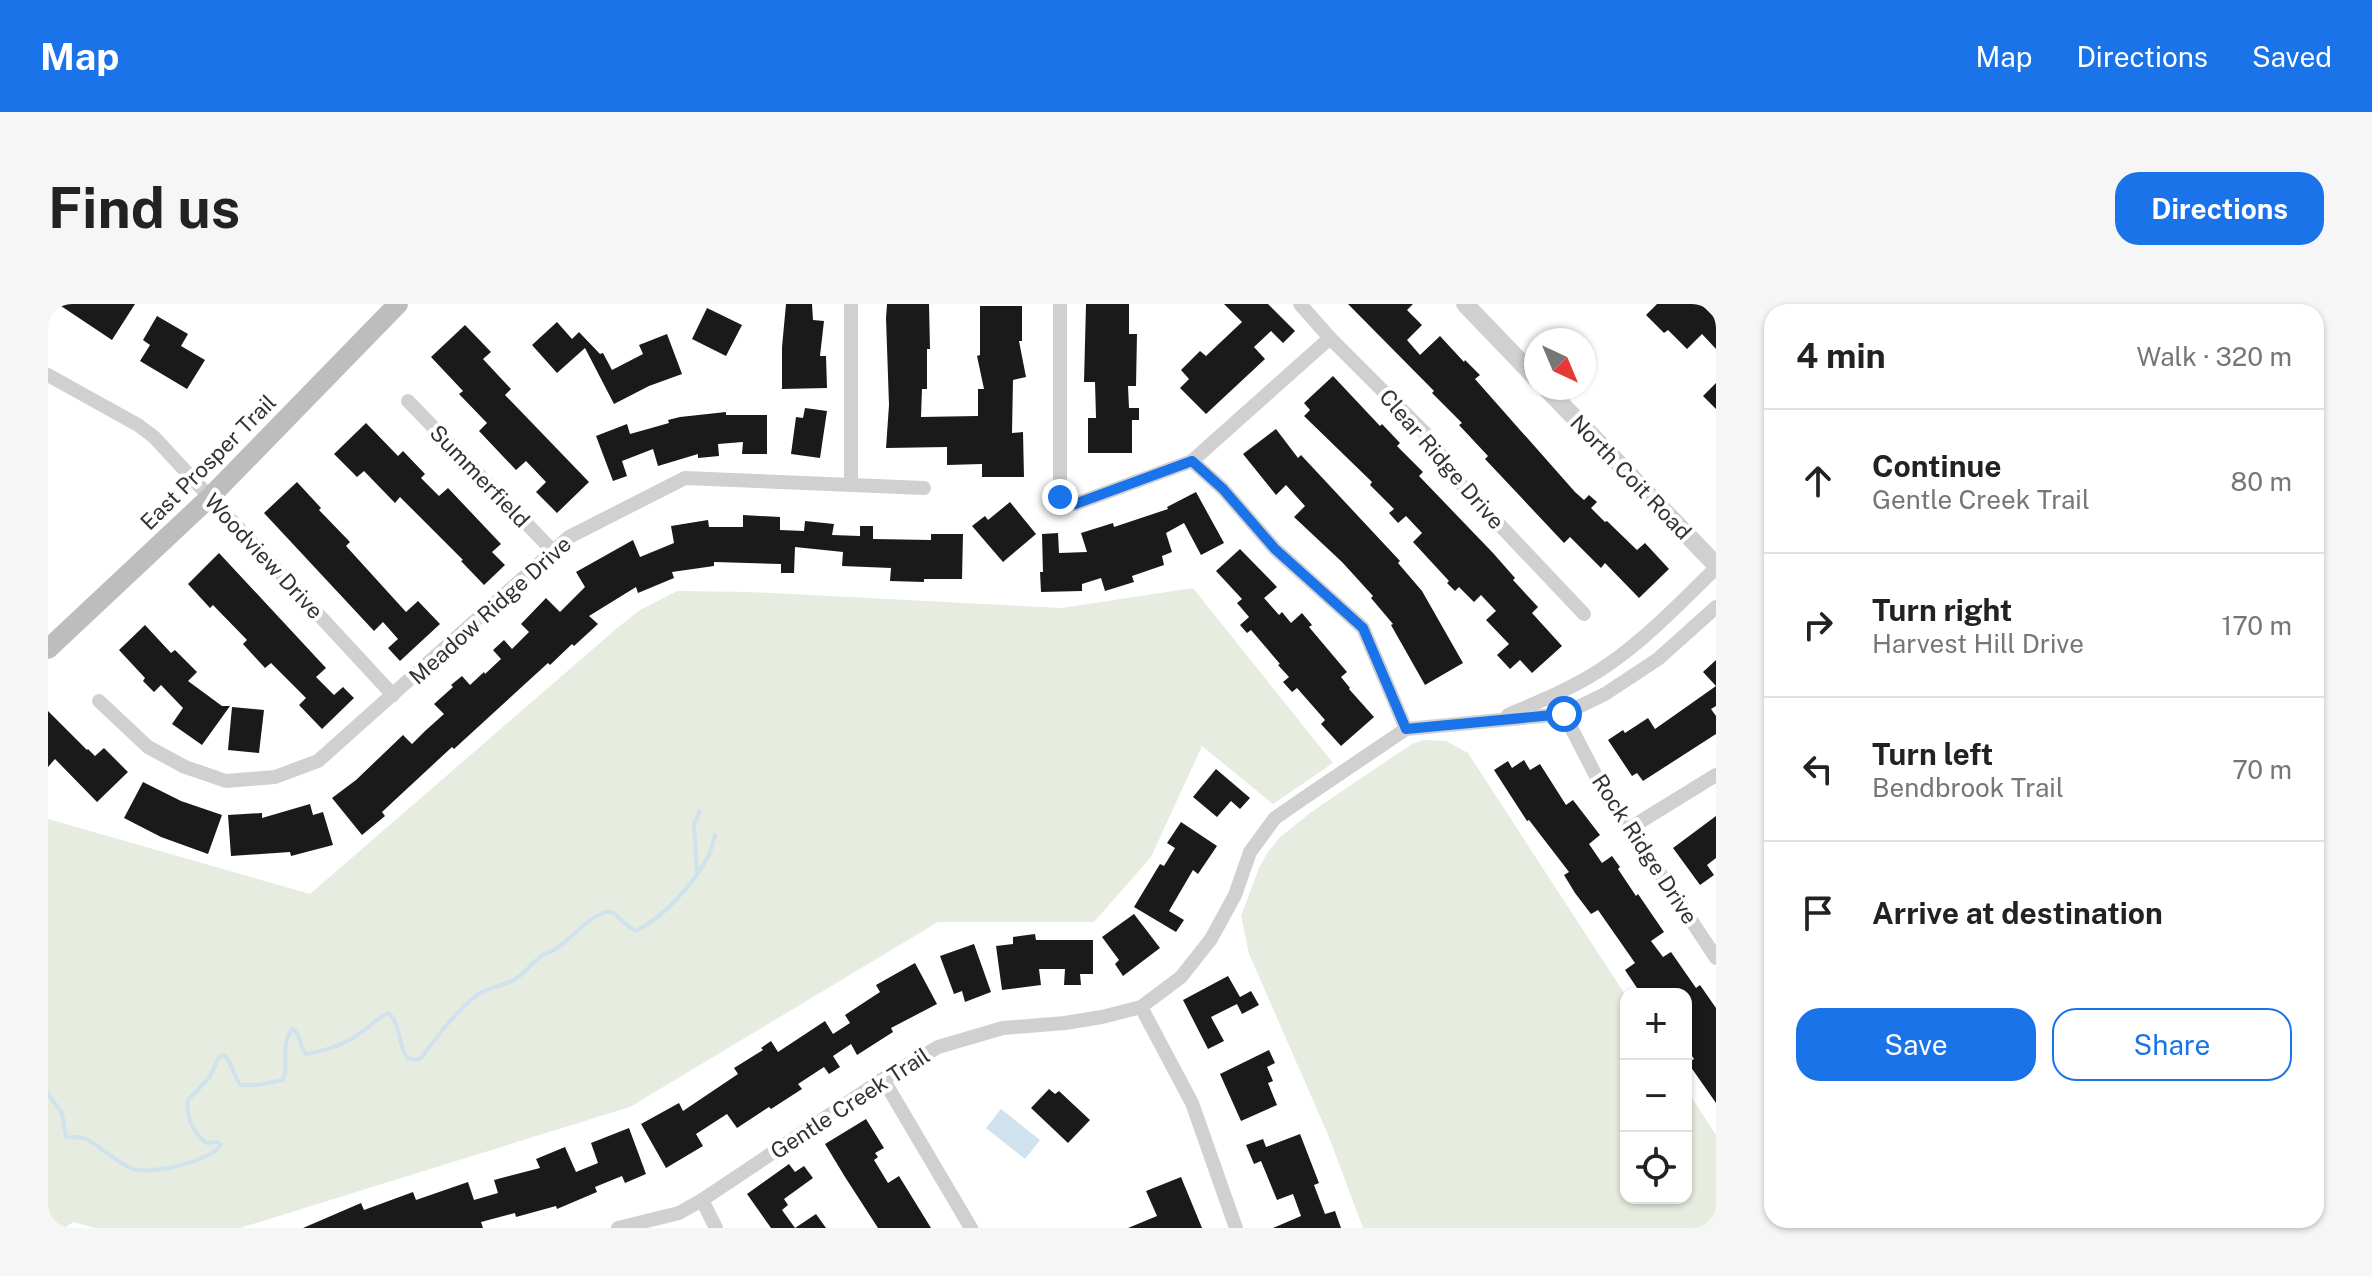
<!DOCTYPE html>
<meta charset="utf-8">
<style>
:root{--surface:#fff;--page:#f6f6f6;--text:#222;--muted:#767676;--line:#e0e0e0;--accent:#1a73e8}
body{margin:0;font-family:"Public Sans",sans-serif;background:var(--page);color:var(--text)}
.controls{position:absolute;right:24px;bottom:24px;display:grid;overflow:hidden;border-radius:16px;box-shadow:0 2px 6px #0004}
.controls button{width:72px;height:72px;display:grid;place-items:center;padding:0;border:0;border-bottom:2px solid var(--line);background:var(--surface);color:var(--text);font:40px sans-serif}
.compass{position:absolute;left:1476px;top:24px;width:72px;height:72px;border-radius:50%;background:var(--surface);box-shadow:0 2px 6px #0004;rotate:136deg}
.stop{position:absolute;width:24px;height:24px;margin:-18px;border:6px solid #1a73e8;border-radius:50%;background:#fff}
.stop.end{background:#1a73e8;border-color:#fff;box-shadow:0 2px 8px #0008}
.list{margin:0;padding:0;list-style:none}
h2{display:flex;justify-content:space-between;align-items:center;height:104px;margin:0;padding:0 32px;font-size:34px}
h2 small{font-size:26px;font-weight:400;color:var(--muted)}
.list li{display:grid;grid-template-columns:52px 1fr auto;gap:24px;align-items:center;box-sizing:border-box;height:144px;padding:0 32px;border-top:2px solid var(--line)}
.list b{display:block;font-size:30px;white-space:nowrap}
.list p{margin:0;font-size:26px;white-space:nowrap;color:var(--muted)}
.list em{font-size:26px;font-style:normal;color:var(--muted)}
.actions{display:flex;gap:16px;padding:24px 32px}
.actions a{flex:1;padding:18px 0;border:2px solid var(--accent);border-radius:24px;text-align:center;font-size:28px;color:var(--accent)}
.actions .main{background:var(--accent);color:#fff}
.icon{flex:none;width:44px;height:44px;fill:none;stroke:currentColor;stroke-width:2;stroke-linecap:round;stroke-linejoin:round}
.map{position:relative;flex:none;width:1668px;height:924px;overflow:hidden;border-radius:24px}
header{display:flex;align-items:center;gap:48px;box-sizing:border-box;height:112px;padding:0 40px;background:var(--accent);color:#fff}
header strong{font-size:38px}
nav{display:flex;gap:44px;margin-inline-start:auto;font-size:28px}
.intro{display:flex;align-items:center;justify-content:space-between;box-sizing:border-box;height:192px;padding:0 48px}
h1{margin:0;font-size:56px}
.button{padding:20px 36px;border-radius:24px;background:var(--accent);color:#fff;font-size:28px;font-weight:700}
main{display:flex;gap:48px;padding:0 48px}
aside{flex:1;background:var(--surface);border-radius:24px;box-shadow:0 2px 6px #0004}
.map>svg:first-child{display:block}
</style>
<header>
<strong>Map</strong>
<nav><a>Map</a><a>Directions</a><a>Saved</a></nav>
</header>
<div class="intro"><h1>Find us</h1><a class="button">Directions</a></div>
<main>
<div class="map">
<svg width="1668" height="924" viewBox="0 0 1668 924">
<rect width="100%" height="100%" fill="#fff"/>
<g fill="#e6ecdf">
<polygon points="1145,284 1285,459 1225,500 1154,442 1103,553 1046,618 890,618 582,803 192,924 47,924 25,918 17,924 0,924 0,515 262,590 568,325 592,306 629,287 702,288 1014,304"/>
<polygon points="1376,436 1398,437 1420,449 1578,692 1578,894 1638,894 1638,785 1668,831 1668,924 1315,924 1281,833 1201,650 1193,612 1211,564 1220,548 1231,534 1262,509 1303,481 1364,440"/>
</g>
<polygon fill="#cfe2ee" points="953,805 992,836 977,855 938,824"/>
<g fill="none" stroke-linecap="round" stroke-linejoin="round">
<g stroke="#cfe2ee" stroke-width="4">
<polyline points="649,567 646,520 652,507"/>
<path d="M0,790L14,809L18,833C23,834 27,833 31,833C48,836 67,859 85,865C104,871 163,857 173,841L170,838L159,839C145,830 138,813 140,796L161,774L171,753L176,751C185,759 185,773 193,781H210L235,776C242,759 231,739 245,725C253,731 251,743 258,750C273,748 295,741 308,732C320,725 328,714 341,709C357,725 348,765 373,754C389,733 405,711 425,694C436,684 451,683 464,677C476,671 482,661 492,653C499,648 507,647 513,641C524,633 549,605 563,608C569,610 579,623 587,627C613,616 645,580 659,555C663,548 665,539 667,531"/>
</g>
</g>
<g fill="#1a1a1a">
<polygon points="10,0 87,0 64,36"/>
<polygon points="738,0 764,0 765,16 776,17 772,52 778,52 779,84 734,85 734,43"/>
<polygon points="839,0 881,0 882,45 879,45 879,85 874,85 873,113 930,112 930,85 936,85 929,52 932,51 932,2 974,2 974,37 971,37 978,73 965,76 964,129 975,128 976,173 934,173 934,160 899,161 899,143 838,144 841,101 838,14"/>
<polygon points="1038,0 1081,0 1081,30 1089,30 1088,82 1080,82 1081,104 1091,104 1091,116 1084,116 1084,149 1040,149 1040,114 1048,114 1047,78 1036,78"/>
<polygon points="1176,0 1220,0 1247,27 1235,39 1223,27 1206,43 1217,55 1158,110 1132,84 1141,75 1133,66 1152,47 1158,52 1194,18"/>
<polygon points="1300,0 1365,0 1359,6 1374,21 1359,36 1372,51 1392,32 1416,58 1417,56 1432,71 1427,75 1527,188 1536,196 1541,191 1549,198 1543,204 1557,218 1559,217 1589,246 1597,239 1621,265 1591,294 1557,259 1553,264 1522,233 1516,239 1437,155 1440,152 1411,121 1414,119 1384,89 1386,87"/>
<polygon points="1609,0 1653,0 1668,15 1668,45 1654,30 1639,45 1620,26 1616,29 1598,11"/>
<polygon points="659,4 694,21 678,52 644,35"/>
<polygon points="109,12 140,30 133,42 157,56 139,85 92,57 102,41 95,36"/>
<polygon points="509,18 524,35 531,28 552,50 555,49 564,66 595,50 591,41 619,30 634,70 601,82 566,100 537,44 509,69 484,41"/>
<polygon points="417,21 443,48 435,55 463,85 457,91 541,178 509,209 488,188 498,178 478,157 468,166 431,127 439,119 411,90 415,87 383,53"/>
<polygon points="1285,72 1332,122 1334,120 1352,139 1349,142 1375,168 1371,172 1445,249 1467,274 1465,276 1490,303 1484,309 1514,342 1484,369 1472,356 1462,365 1449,351 1461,340 1438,316 1448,307 1433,291 1426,298 1411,283 1407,287 1399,279 1401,277 1365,238 1374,229 1358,212 1350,219 1341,209 1346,205 1322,181 1324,178 1256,112 1262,106 1256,99"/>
<polygon points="1668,79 1668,105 1655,92"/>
<polygon points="757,104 779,107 772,154 743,150 748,113 755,114"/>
<polygon points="678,108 678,111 719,111 719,150 694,150 695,138 670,140 671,152 650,154 650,150 610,162 605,145 574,157 579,172 565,177 548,132 579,120 582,130 621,119 620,116 632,113"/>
<polygon points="318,119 350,152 355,147 377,170 373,174 391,192 400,184 453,240 444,248 457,261 436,281 413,257 415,256 352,193 347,199 316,167 309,173 286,150"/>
<polygon points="1228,125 1250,154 1253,151 1352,257 1350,259 1374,287 1415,359 1377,381 1343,321 1345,320 1323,294 1325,292 1294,258 1246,213 1257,202 1238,181 1228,191 1195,150"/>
<polygon points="249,178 273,204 271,206 302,238 298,242 358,308 370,297 392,320 352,357 340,344 350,335 335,318 326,327 216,209"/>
<polygon points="1148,188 1176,239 1153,251 1136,219 1118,229 1124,248 1114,252 1116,261 1084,272 1086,278 1057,287 1053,274 1034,280 1034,287 993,288 992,268 995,268 994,230 1010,229 1011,249 1039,248 1033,229 1065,219 1066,223 1120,205 1119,203"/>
<polygon points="962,198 988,230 955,258 924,222 937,212 940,216"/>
<polygon points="695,211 732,213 732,226 756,227 757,217 786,220 784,231 812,232 812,222 825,222 825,235 883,236 883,230 915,230 914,275 876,275 876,278 842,277 843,264 794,262 795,248 747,243 746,269 733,269 733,260 666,258 666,262 624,268 626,274 590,289 588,283 541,312 550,320 526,342 524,340 502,361 500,359 406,445 404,443 334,508 337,512 314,531 284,494 308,476 355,431 364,440 377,427 396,410 386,400 405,383 403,381 414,372 422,381 436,368 437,370 453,355 445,346 456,336 464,345 481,328 473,320 498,294 512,308 537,283 528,268 585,236 592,253 626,239 623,222 660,216 661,223 695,223"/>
<polygon points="1192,245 1229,283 1216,294 1231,311 1234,308 1243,319 1254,309 1264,321 1261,323 1299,368 1293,373 1302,384 1301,385 1326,413 1293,442 1273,420 1277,416 1249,384 1244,388 1235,378 1241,373 1230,361 1232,360 1203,326 1199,329 1192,321 1201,313 1189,299 1194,295 1168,267"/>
<polygon points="171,249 278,364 268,373 286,391 295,383 306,394 274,425 251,401 258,394 223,359 217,364 195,340 199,336 165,301 162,304 140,280"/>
<polygon points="97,321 123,349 127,346 149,368 140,377 174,402 182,402 154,441 124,420 135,404 113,381 106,388 95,377 97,374 71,346"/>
<polygon points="1668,356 1668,382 1655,368"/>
<polygon points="1668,382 1668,402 1663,405 1668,412 1668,430 1595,477 1589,469 1584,472 1560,436 1575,426 1577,429 1600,414 1607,425"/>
<polygon points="184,403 216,406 211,449 180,446"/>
<polygon points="0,407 39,446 40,445 47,452 56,444 80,468 49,498 7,455 0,463"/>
<polygon points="1476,456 1482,466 1492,460 1518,501 1525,496 1552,531 1541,540 1554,559 1564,552 1572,563 1570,565 1588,592 1590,590 1616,628 1603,637 1615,653 1623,648 1648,684 1652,681 1668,704 1668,799 1640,759 1646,755 1638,743 1638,690 1593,690 1577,666 1587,659 1550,606 1543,610 1527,589 1516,571 1521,568 1481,516 1479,517 1446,466 1460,457 1464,464"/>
<polygon points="1168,465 1202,494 1192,505 1183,497 1169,513 1145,493"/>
<polygon points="95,478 133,497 174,511 160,550 113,533 76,514"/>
<polygon points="262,500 265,511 275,508 285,541 243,552 242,548 183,552 180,511 214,509 214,514"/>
<polygon points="1668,512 1668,554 1659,561 1666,571 1652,581 1625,544"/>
<polygon points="1133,518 1169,542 1150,570 1145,566 1121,607 1136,616 1128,628 1086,603 1112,560 1116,562 1127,544 1119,539"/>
<polygon points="1086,610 1112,644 1075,672 1067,660 1071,656 1054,633"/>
<polygon points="987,630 988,636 1045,636 1045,670 1032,670 1033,681 1016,681 1017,665 991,665 993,681 954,686 948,642 965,640 965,633"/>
<polygon points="926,640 943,688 917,698 914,687 906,690 892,652"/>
<polygon points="867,659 889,700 843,724 845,728 809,751 803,740 785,752 792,763 781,770 776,763 750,780 754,785 723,805 721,803 689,824 679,810 648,830 655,842 618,864 593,820 631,799 635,807 690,770 686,764 715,746 713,744 723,737 730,748 777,717 785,730 802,719 797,711 832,688 828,681"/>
<polygon points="1180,672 1192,693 1203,687 1211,701 1194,710 1189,700 1163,713 1176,737 1160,745 1135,696"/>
<polygon points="1221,746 1227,759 1219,763 1225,777 1220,779 1229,801 1193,817 1172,770"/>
<polygon points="1001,785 1007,790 1011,787 1042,816 1020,839 983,804"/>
<polygon points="818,815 836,844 827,849 830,853 826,856 840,879 851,872 883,924 830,924 797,873 777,840"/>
<polygon points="581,824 598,870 577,879 574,872 547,883 549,888 509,905 508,902 468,913 467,909 433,918 435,924 255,924 313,899 316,906 365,888 368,896 420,878 426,896 450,889 446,876 492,864 488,855 517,843 528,868 550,859 543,839"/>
<polygon points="1252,830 1271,879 1266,881 1277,910 1287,907 1293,924 1225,924 1253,912 1245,890 1229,896 1213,857 1206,860 1198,841 1215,835 1218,843"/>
<polygon points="741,860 747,868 756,862 765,874 736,895 740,901 734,906 747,924 723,924 699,890"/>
<polygon points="1133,873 1154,924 1080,924 1109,912 1098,887"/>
<polygon points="768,910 778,924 747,924"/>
</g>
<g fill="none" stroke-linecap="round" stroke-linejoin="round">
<g stroke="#d0d0d0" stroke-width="14">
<polyline points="1012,0 1012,193 1027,200 1144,157 1282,34"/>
<polyline points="1252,0 1282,34 1379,131 1410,177 1536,310"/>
<polyline points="0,71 90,121 106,133 345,391"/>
<polyline points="360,97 504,246"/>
<polyline points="1144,157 1175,185 1227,245 1315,324 1358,425"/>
<polyline points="803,181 803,0"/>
<polyline points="1511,389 1516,410 1560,495 1582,524 1668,654"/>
<polyline points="51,397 100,443 137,463 178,477 227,473 270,457 521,233 637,174 876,184"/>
<path d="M1460,411C1495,396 1530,382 1561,360C1600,333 1634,297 1668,264"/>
<polyline points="1582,524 1668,471"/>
<polyline points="1093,703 1144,799 1188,924"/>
<polyline points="835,775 923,924"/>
<polyline points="654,896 668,924"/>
<polyline points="570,924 631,909 654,896 835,775 890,743 955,724 1017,719 1054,713 1093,703 1133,673 1163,635 1187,591 1202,548 1227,514 1256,494 1358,425 1516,410 1557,390 1610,355 1668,303"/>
</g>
<g stroke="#d0d0d0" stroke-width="18">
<polyline points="1417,0 1488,74"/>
<polyline points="1498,84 1668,261"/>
</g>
<polyline stroke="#bdbdbd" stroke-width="20" points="0,345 162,193 350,0"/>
</g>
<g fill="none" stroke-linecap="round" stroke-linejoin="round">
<polyline stroke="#1a73e8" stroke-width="10" points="1012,193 1027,200 1144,157 1175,185 1227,245 1315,324 1358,425 1516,410"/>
</g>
<g text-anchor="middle" stroke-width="8" stroke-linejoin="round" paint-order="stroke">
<g font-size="22" fill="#333" stroke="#fff">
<text transform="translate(1394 155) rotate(49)" y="8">Clear Ridge Drive</text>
<text transform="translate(160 158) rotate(-45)" y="8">East Prosper Trail</text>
<text transform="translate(432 172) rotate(46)" y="8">Summerfield</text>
<text transform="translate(1583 173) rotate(46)" y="8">North Coit Road</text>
<text transform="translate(216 252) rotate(47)" y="8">Woodview Drive</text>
<text transform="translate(442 306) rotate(-42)" y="8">Meadow Ridge Drive</text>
<text transform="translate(1597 545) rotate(57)" y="8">Rock Ridge Drive</text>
<text transform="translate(802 799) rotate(-33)" y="8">Gentle Creek Trail</text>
</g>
</g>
</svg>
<div class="controls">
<button>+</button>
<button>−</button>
<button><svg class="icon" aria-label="locate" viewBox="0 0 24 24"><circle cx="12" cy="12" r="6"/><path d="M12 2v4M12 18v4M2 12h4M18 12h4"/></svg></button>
</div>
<svg class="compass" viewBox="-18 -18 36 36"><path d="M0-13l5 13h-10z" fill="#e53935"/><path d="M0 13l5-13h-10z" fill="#767676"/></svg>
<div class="stop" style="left:1516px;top:410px"></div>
<div class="stop end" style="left:1012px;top:193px"></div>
</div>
<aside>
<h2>4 min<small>Walk · 320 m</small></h2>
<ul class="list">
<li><svg class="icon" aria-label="ahead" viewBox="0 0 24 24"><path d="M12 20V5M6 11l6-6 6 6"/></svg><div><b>Continue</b><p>Gentle Creek Trail</p></div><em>80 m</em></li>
<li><svg class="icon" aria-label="right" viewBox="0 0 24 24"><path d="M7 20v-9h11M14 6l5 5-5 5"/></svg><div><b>Turn right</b><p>Harvest Hill Drive</p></div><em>170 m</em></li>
<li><svg class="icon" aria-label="left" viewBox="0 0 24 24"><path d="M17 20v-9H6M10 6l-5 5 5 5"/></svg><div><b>Turn left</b><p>Bendbrook Trail</p></div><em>70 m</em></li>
<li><svg class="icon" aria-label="arrive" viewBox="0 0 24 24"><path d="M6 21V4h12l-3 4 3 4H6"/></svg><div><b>Arrive at destination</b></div></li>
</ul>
<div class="actions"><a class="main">Save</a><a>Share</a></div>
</aside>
</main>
